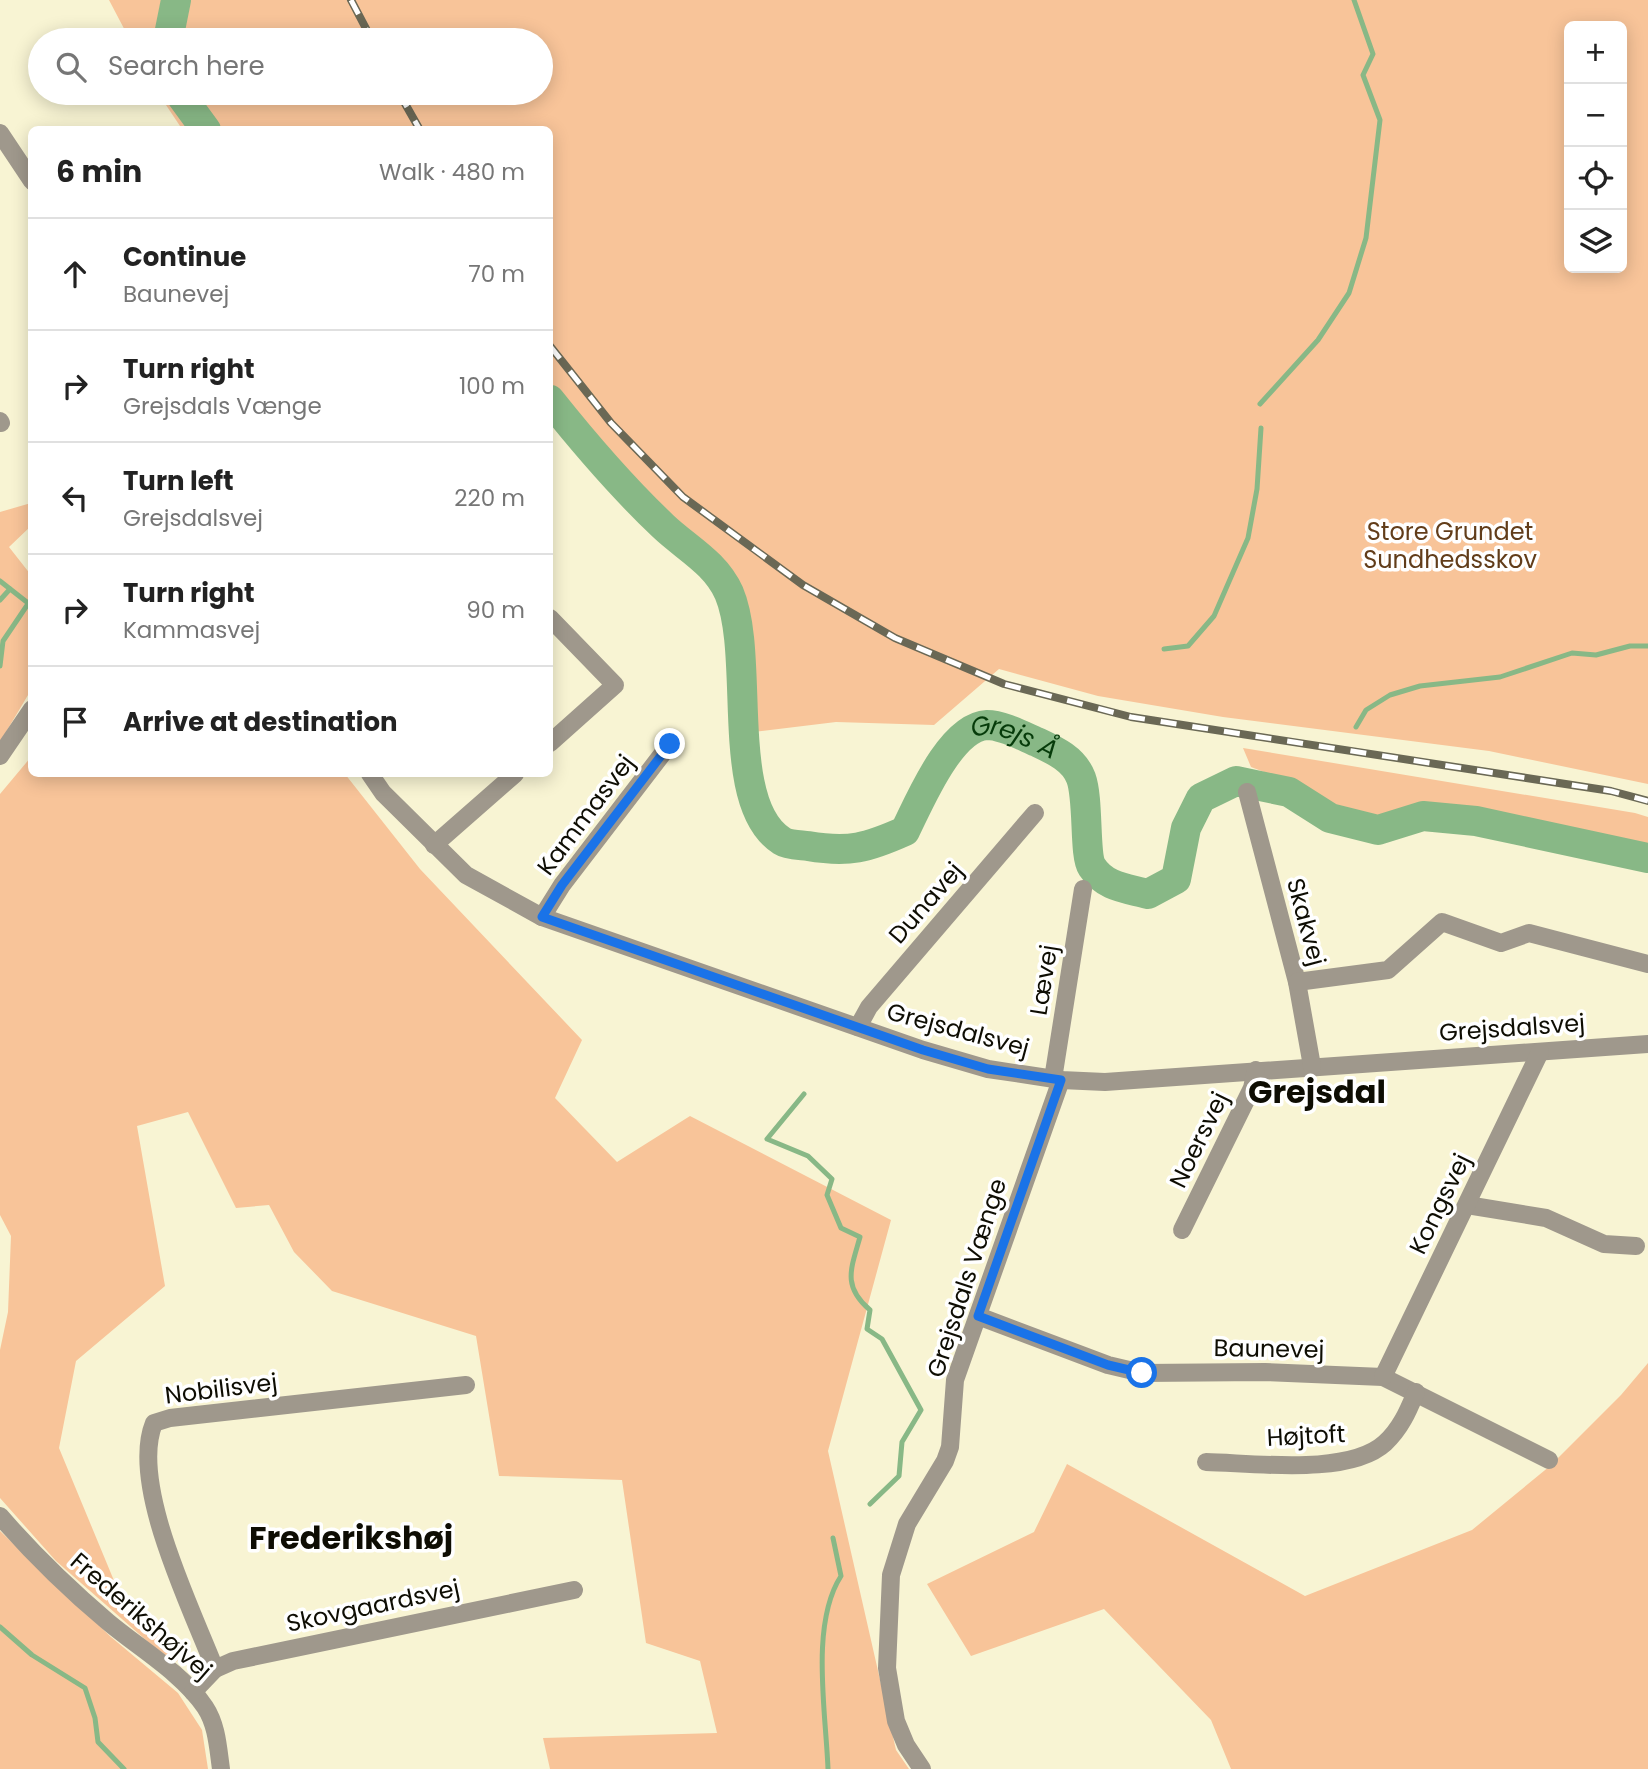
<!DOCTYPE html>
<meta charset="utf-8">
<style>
:root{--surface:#fff;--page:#f6f6f6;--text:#222;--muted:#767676;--line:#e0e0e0}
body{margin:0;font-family:Poppins,sans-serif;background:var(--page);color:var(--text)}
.controls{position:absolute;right:21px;top:21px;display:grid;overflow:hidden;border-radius:10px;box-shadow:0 4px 18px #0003}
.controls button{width:63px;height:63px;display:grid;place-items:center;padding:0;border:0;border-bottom:2px solid var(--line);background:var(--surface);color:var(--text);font:35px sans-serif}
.stop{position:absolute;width:21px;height:21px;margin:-16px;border:5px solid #1a73e8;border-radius:50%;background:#fff}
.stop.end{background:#1a73e8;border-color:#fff;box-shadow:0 2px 7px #0008}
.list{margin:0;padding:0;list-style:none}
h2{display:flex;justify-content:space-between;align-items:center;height:91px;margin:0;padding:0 28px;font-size:30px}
h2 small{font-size:23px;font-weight:400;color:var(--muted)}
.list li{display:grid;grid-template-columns:46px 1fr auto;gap:21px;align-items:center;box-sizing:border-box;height:112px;padding:0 28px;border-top:2px solid var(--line)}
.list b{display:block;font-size:26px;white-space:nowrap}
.list p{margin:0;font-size:23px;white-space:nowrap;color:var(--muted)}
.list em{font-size:23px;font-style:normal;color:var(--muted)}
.icon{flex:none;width:38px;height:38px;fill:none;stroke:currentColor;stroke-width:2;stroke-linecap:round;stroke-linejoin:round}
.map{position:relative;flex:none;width:1648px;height:1769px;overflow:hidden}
.search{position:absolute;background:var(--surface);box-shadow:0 4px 18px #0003;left:28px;top:28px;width:525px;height:77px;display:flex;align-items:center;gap:18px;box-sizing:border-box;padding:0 24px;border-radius:38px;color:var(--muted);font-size:26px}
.panel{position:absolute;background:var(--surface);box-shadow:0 4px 18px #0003;left:28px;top:126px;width:525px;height:651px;border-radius:10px}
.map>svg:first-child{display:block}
</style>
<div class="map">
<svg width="1648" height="1769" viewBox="0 0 1648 1769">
<rect width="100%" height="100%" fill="#f8f4d3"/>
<g fill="#f8c499" fill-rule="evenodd">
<path d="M109,0H1648V784L1489,751L1223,717L1098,696L999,669L934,725L836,722L736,734L728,613L711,578L660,534L550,412V130L182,129L158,93H541V40H130ZM1569,26H1622V268H1569Z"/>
<polygon points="31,503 31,526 9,547 31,575 31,690 0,742 0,512"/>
<polygon points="1243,748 1635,813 1648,817 1648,849 1470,809 1422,808 1368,820 1338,810 1285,780 1251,767"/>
<polygon points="31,757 32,774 345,774 420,869 582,1040 555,1098 617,1162 690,1116 891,1220 828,1451 896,1750 909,1769 550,1769 543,1738 717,1733 700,1661 646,1643 622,1480 499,1476 476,1336 332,1291 294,1252 269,1205 236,1208 188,1112 137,1126 165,1286 76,1361 59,1448 127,1612 159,1636 178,1661 172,1663 56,1561 0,1498 0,1350 8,1312 11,1236 0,1215 0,794"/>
<polygon points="1648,1363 1648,1769 1231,1769 1211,1720 1104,1609 971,1656 927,1584 1034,1532 1067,1464 1305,1596 1472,1530 1550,1466 1621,1395"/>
<polygon points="0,1531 111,1637 178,1693 202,1730 208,1769 0,1769"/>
</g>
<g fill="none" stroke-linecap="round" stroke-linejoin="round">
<g stroke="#88b886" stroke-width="5">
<polyline points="1260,404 1318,340 1349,293 1366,238 1380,120 1363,75 1373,54 1354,0"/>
<polyline points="0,581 28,603"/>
<polyline points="0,600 10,589"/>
<polyline points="1164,649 1188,646 1214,616 1248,538 1257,489 1261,428"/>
<polyline points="0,666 3,641 32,598"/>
<polyline points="1356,727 1366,710 1390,695 1420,686 1500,677 1572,653 1596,655 1630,646 1648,646"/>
<path d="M804,1094L767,1139L808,1156L832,1179L827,1195L841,1228L860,1237C851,1269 842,1286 870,1310L867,1329L882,1339L921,1410L902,1442L899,1476L870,1504"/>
<polyline points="0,1627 32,1655 85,1688 95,1718 98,1742 124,1769"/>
<path d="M828,1769C826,1713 810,1624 841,1576L833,1538"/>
</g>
<g stroke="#88b886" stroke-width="30">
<polyline points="168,40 176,0"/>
<polyline points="179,93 206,130"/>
<path id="s1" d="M550,400C585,444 622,487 663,526C686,548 715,562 729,593C756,656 723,804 782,841C788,845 801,845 808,846C849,853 867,848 905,831C919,803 950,727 987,725C1003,725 1023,736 1037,742C1054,750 1074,759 1081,778C1089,800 1084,855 1092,867C1105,887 1126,888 1148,894L1176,879L1186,828L1201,798L1236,781L1289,792L1330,818L1378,830L1423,816L1476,821L1648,858"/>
</g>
<g stroke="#9f988c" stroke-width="18">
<polyline points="0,133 32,181"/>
<polyline points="0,421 1,423"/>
<polyline points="550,618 615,685 550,743"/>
<polyline points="0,756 32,709"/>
<polyline points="370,774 383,793 466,875 542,917 923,1050 988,1069 1061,1080 1105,1082 1648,1044"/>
<polyline points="1247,792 1297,982 1312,1066"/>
<polyline points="434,845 515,774"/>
<polyline points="542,917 562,885 670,744"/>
<polyline points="1297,982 1388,970 1442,922 1501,943 1529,933 1648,964"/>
<polyline points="858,1027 869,1007 1035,813"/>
<polyline points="1053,1079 1083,889"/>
<polyline points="1467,1205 1546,1218 1604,1244 1636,1246"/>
<polyline points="1182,1230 1252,1088 1256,1070"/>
<polyline points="978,1316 1108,1365 1142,1373 1265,1372 1383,1377 1549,1460"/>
<polyline points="1383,1377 1540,1052"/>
<path d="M1206,1462C1254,1463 1349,1476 1385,1443C1401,1428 1408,1411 1416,1392"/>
<path d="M0,1516C33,1554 69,1589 108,1622C139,1648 182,1673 205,1707C217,1725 218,1748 221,1769"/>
<path d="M215,1669C192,1609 129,1484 154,1423L170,1418L466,1385"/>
<polyline points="193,1692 215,1669 233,1661 574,1590"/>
<polyline points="922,1769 906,1745 896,1721 887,1668 891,1575 907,1524 945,1461 950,1447 955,1380 1061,1080"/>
</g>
<g stroke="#6a6855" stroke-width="8">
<g id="rail">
<polyline points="351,0 372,40"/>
<polyline points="399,93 420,130"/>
<polyline points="550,346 611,423 683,497 803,585 895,638 1004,684 1131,717 1611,791 1648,801"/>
</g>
</g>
<use href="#rail" stroke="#fff" stroke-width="5" stroke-dasharray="16" stroke-linecap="butt"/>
</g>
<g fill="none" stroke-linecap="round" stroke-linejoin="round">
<polyline stroke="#1a73e8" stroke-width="9" points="670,744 562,885 542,917 923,1050 988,1069 1061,1080 978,1316 1108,1365 1142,1373"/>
</g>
<g text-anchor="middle" stroke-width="7" stroke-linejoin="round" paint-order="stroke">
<g font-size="24" fill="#623d1a" stroke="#fff">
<text x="1450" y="540">Store Grundet<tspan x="1450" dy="28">Sundhedsskov</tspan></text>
</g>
<g font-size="24" fill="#0e0d03" stroke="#fff">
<text transform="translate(586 815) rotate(-53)" y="8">Kammasvej</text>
<text transform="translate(926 903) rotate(-49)" y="8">Dunavej</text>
<text transform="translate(1306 922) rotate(75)" y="8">Skakvej</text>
<text transform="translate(1044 980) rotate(-81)" y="8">Lævej</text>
<text transform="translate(1512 1028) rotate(-4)" y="8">Grejsdalsvej</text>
<text transform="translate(958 1030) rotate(15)" y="8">Grejsdalsvej</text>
<text transform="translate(1199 1140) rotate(-64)" y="8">Noersvej</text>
<text transform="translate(1440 1204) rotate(-64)" y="8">Kongsvej</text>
<text transform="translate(967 1278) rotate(-72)" y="8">Grejsdals Vænge</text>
<text transform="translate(1269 1349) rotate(1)" y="8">Baunevej</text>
<text transform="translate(221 1389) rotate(-7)" y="8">Nobilisvej</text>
<text transform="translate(1306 1436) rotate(-3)" y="8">Højtoft</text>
<text transform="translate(373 1606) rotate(-12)" y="8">Skovgaardsvej</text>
<text transform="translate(141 1616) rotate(41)" y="8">Frederikshøjvej</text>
</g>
<g font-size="26" font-style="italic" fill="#063b0a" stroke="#fff">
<text dy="9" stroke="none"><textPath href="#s1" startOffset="819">Grejs Å</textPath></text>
</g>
<g font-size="32" font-weight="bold" fill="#0e0d03" stroke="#fff">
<text x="1317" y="1103">Grejsdal</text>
<text x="351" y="1549">Frederikshøj</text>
</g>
</g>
</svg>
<div class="controls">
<button>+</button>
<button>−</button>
<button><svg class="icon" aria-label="locate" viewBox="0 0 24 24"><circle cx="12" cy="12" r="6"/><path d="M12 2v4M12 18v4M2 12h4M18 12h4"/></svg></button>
<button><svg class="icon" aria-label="layers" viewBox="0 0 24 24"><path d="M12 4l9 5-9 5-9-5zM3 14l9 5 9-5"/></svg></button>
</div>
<div class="stop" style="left:1142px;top:1373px"></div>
<div class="stop end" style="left:670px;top:744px"></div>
<div class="search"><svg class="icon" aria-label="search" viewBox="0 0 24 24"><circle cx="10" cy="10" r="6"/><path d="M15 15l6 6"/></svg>Search here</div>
<section class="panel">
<h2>6 min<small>Walk · 480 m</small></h2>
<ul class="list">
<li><svg class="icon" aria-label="ahead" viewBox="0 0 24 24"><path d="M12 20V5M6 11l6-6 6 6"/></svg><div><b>Continue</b><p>Baunevej</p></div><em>70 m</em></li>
<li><svg class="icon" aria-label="right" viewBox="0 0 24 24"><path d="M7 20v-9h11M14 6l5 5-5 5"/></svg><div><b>Turn right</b><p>Grejsdals Vænge</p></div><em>100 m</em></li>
<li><svg class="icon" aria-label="left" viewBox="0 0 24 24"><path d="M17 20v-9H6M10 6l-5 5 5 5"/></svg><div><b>Turn left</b><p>Grejsdalsvej</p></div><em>220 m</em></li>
<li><svg class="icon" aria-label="right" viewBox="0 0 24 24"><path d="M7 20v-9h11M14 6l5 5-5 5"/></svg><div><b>Turn right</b><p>Kammasvej</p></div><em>90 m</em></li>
<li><svg class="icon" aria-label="arrive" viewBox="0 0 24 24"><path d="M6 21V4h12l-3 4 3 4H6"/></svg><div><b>Arrive at destination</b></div></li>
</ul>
</section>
</div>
